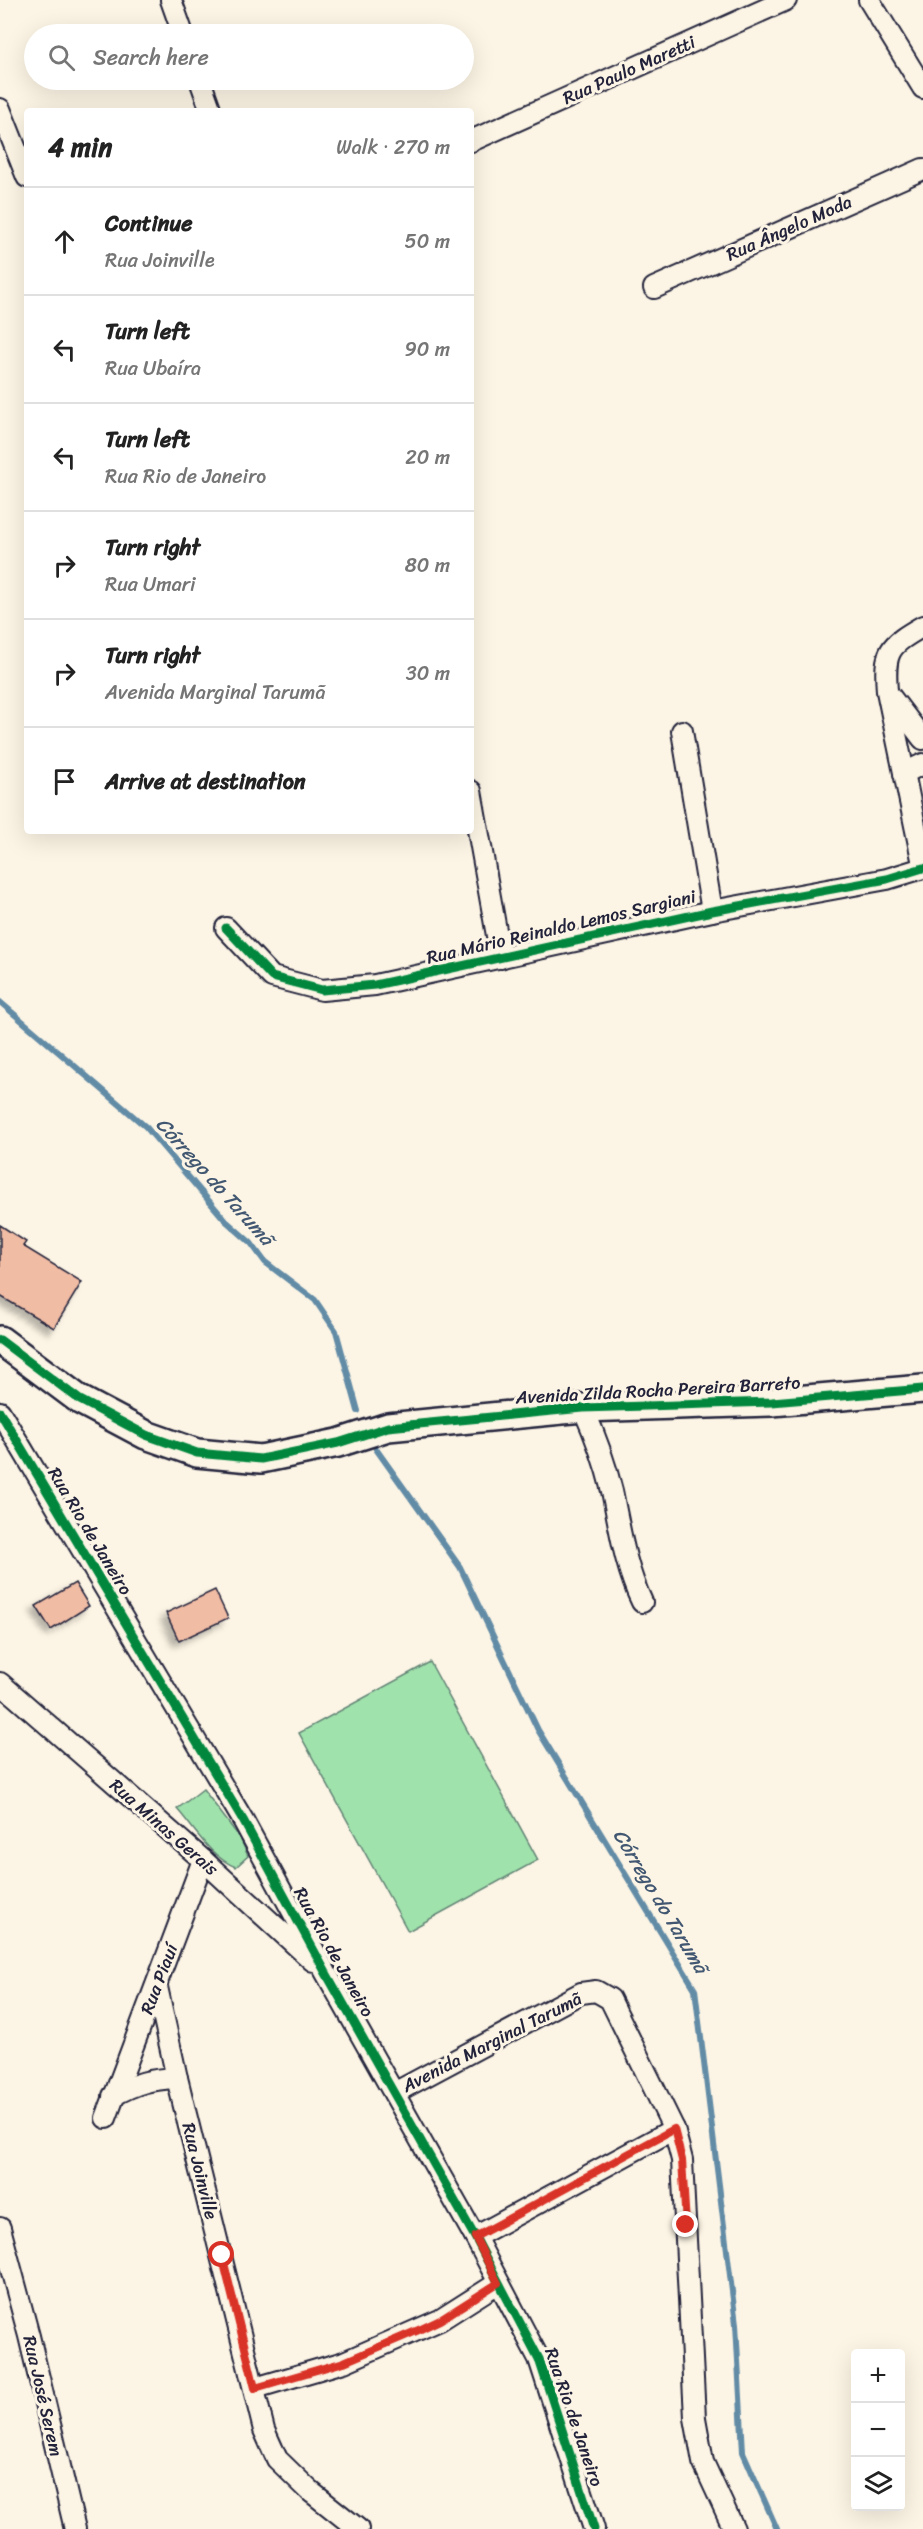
<!DOCTYPE html>
<meta charset="utf-8">
<style>
:root{--surface:#fff;--page:#f2f2f2;--text:#222;--muted:#767676;--line:#e0e0e0}
body{margin:0;font-family:Sriracha,sans-serif;background:var(--page);color:var(--text)}
.controls{position:absolute;right:18px;bottom:18px;display:grid;overflow:hidden;border-radius:6px;box-shadow:0 6px 24px #0002}
.controls button{width:54px;height:54px;display:grid;place-items:center;padding:0;border:0;border-bottom:2px solid var(--line);background:var(--surface);color:var(--text);font:30px sans-serif}
.stop{position:absolute;width:18px;height:18px;margin:-14px;border:4px solid #d93025;border-radius:50%;background:#fff}
.stop.end{background:#d93025;border-color:#fff;box-shadow:0 2px 6px #0008}
.list{margin:0;padding:0;list-style:none}
h2{display:flex;justify-content:space-between;align-items:center;height:78px;margin:0;padding:0 24px;font-size:26px}
h2 small{font-size:20px;font-weight:400;color:var(--muted)}
.list li{display:grid;grid-template-columns:39px 1fr auto;gap:18px;align-items:center;box-sizing:border-box;height:108px;padding:0 24px;border-top:2px solid var(--line)}
.list b{display:block;font-size:22px;white-space:nowrap}
.list p{margin:0;font-size:20px;white-space:nowrap;color:var(--muted)}
.list em{font-size:20px;font-style:normal;color:var(--muted)}
.icon{flex:none;width:33px;height:33px;fill:none;stroke:currentColor;stroke-width:2;stroke-linecap:round;stroke-linejoin:round}
.map{position:relative;flex:none;width:923px;height:2529px;overflow:hidden}
.search{position:absolute;background:var(--surface);box-shadow:0 6px 24px #0002;left:24px;top:24px;width:450px;height:66px;display:flex;align-items:center;gap:15px;box-sizing:border-box;padding:0 21px;border-radius:33px;color:var(--muted);font-size:22px}
.panel{position:absolute;background:var(--surface);box-shadow:0 6px 24px #0002;left:24px;top:108px;width:450px;height:726px;border-radius:6px}
.map>svg:first-child{display:block}
</style>
<div class="map">
<svg width="923" height="2529" viewBox="0 0 923 2529">
<defs>
<filter id="shadow"><feDropShadow dx="-5.5" dy="5.5" stdDeviation="3" flood-color="#0004"/></filter>
</defs>
<rect width="100%" height="100%" fill="#fcf5e5"/>
<filter id="ink" filterUnits="userSpaceOnUse"><feTurbulence type="fractalNoise" baseFrequency=".0167" numOctaves="2"/><feDisplacementMap in="SourceGraphic" scale="12" xChannelSelector="R" yChannelSelector="G"/><feConvolveMatrix kernelMatrix="1 2 1 2 8 2 1 2 1" color-interpolation-filters="sRGB"/></filter>
<g filter="url(#ink)">
<g fill="#a0e2ac" stroke="#618274" stroke-width="1.5">
<polygon points="430,1662 538,1860 408,1931 299,1733"/>
<path d="M203,1789L240,1838L248,1856L236,1867C211,1858 194,1828 177,1809Z"/>
</g>
<g fill="none" stroke-linecap="round" stroke-linejoin="round">
<g stroke="#628ba6" stroke-width="6">
<polyline points="0,1002 146,1127 226,1221 251,1243 265,1262 315,1300 336,1331 358,1411"/>
<polyline points="376,1449 460,1567 538,1730 695,1989 736,2324 743,2452 777,2529"/>
</g>
</g>
<g fill="#f1bca4" stroke="#22223b" stroke-width="1.5" filter="url(#shadow)">
<polygon points="0,1225 26,1242 23,1246 82,1282 54,1328 0,1296"/>
<polygon points="75,1583 89,1606 51,1630 36,1606"/>
<polygon points="215,1590 228,1618 179,1641 166,1613"/>
</g>
<g fill="none" stroke-linecap="round" stroke-linejoin="round">
<g stroke="#22223b" stroke-width="24">
<g id="street">
<polyline points="171,0 183,34"/>
<polyline points="869,0 923,88"/>
<polyline points="200,80 211,111"/>
<polyline points="0,109 27,177"/>
<polyline points="471,141 786,0"/>
<polyline points="654,288 923,169"/>
<path d="M923,626C888,646 884,651 887,691L923,864"/>
<polyline points="890,696 923,739"/>
<polyline points="682,731 712,911"/>
<polyline points="904,773 923,764"/>
<polyline points="471,791 501,958"/>
<polyline points="226,928 272,977 322,990 375,985 712,911 887,879 923,868"/>
<path d="M583,1408C595,1435 605,1462 612,1491C620,1529 625,1567 642,1602"/>
<polyline points="0,1412 243,1820 326,1973 475,2237 539,2359 594,2529"/>
<polyline points="0,1683 203,1860 313,1961"/>
<polyline points="157,1987 177,2078 264,2430 277,2459 310,2491 358,2529"/>
<polyline points="394,2093 581,1993 596,1991 610,1999 674,2129 682,2160 695,2418 703,2462 734,2529"/>
<path d="M113,2096C135,2083 152,2079 177,2078"/>
<polyline points="106,2118 203,1860"/>
<polyline points="0,2228 29,2336 75,2529"/>
<polyline points="475,2237 674,2129"/>
<polyline points="255,2388 344,2362 440,2320 498,2283"/>
</g>
</g>
<g stroke="#22223b" stroke-width="32">
<polyline id="secondary" points="0,1340 80,1400 146,1435 197,1453 261,1459 338,1443 388,1427 583,1408 772,1402 923,1389"/>
</g>
<use href="#street" stroke="#fcf5e5" stroke-width="20"/>
<use href="#secondary" stroke="#fcf5e5" stroke-width="27"/>
<g stroke="#fcf5e5" stroke-width="13">
<g id="cycleway">
<polyline points="226,928 272,977 322,990 375,985 712,911 887,879 923,868"/>
<polyline points="0,1340 80,1400 146,1435 197,1453 261,1459 338,1443 388,1427 583,1408 772,1402 923,1389"/>
<polyline points="0,1412 243,1820 326,1973 475,2237 539,2359 594,2529"/>
</g>
</g>
<use href="#cycleway" stroke="#00873e" stroke-width="9"/>
</g>
</g>
<g fill="none" stroke-linecap="round" stroke-linejoin="round" filter="url(#ink)">
<polyline stroke="#d93025" stroke-width="8" points="222,2255 255,2388 344,2362 421,2329 440,2320 498,2283 475,2237 674,2129 682,2160 686,2225"/>
</g>
<g text-anchor="middle" stroke-width="6" stroke-linejoin="round" paint-order="stroke">
<g font-size="18" fill="#22223b" stroke="#fcf5e5">
<text transform="translate(629 70) rotate(-24)" y="6">Rua Paulo Maretti</text>
<text transform="translate(789 228) rotate(-24)" y="6">Rua Ângelo Moda</text>
<text transform="translate(561 927) rotate(-13)" y="6">Rua Mário Reinaldo Lemos Sargiani</text>
<text transform="translate(658 1390) rotate(-3)" y="6">Avenida Zilda Rocha Pereira Barreto</text>
<text transform="translate(90 1531) rotate(59)" y="6">Rua Rio de Janeiro</text>
<text transform="translate(164 1827) rotate(41)" y="6">Rua Minas Gerais</text>
<text transform="translate(334 1952) rotate(61)" y="6">Rua Rio de Janeiro</text>
<text transform="translate(159 1979) rotate(-69)" y="6">Rua Piauí</text>
<text transform="translate(492 2042) rotate(-27)" y="6">Avenida Marginal Tarumã</text>
<text transform="translate(200 2171) rotate(76)" y="6">Rua Joinville</text>
<text transform="translate(43 2396) rotate(77)" y="6">Rua José Serem</text>
<text transform="translate(574 2417) rotate(71)" y="6">Rua Rio de Janeiro</text>
</g>
<g font-size="20" font-style="italic" fill="#425771" stroke="#fcf5e5">
<text transform="translate(215 1181) rotate(48)" y="7">Córrego do Tarumã</text>
<text transform="translate(661 1901) rotate(59)" y="7">Córrego do Tarumã</text>
</g>
</g>
</svg>
<div class="controls">
<button>+</button>
<button>−</button>
<button><svg class="icon" aria-label="layers" viewBox="0 0 24 24"><path d="M12 4l9 5-9 5-9-5zM3 14l9 5 9-5"/></svg></button>
</div>
<div class="stop" style="left:222px;top:2255px"></div>
<div class="stop end" style="left:686px;top:2225px"></div>
<div class="search"><svg class="icon" aria-label="search" viewBox="0 0 24 24"><circle cx="10" cy="10" r="6"/><path d="M15 15l6 6"/></svg>Search here</div>
<section class="panel">
<h2>4 min<small>Walk · 270 m</small></h2>
<ul class="list">
<li><svg class="icon" aria-label="ahead" viewBox="0 0 24 24"><path d="M12 20V5M6 11l6-6 6 6"/></svg><div><b>Continue</b><p>Rua Joinville</p></div><em>50 m</em></li>
<li><svg class="icon" aria-label="left" viewBox="0 0 24 24"><path d="M17 20v-9H6M10 6l-5 5 5 5"/></svg><div><b>Turn left</b><p>Rua Ubaíra</p></div><em>90 m</em></li>
<li><svg class="icon" aria-label="left" viewBox="0 0 24 24"><path d="M17 20v-9H6M10 6l-5 5 5 5"/></svg><div><b>Turn left</b><p>Rua Rio de Janeiro</p></div><em>20 m</em></li>
<li><svg class="icon" aria-label="right" viewBox="0 0 24 24"><path d="M7 20v-9h11M14 6l5 5-5 5"/></svg><div><b>Turn right</b><p>Rua Umari</p></div><em>80 m</em></li>
<li><svg class="icon" aria-label="right" viewBox="0 0 24 24"><path d="M7 20v-9h11M14 6l5 5-5 5"/></svg><div><b>Turn right</b><p>Avenida Marginal Tarumã</p></div><em>30 m</em></li>
<li><svg class="icon" aria-label="arrive" viewBox="0 0 24 24"><path d="M6 21V4h12l-3 4 3 4H6"/></svg><div><b>Arrive at destination</b></div></li>
</ul>
</section>
</div>
